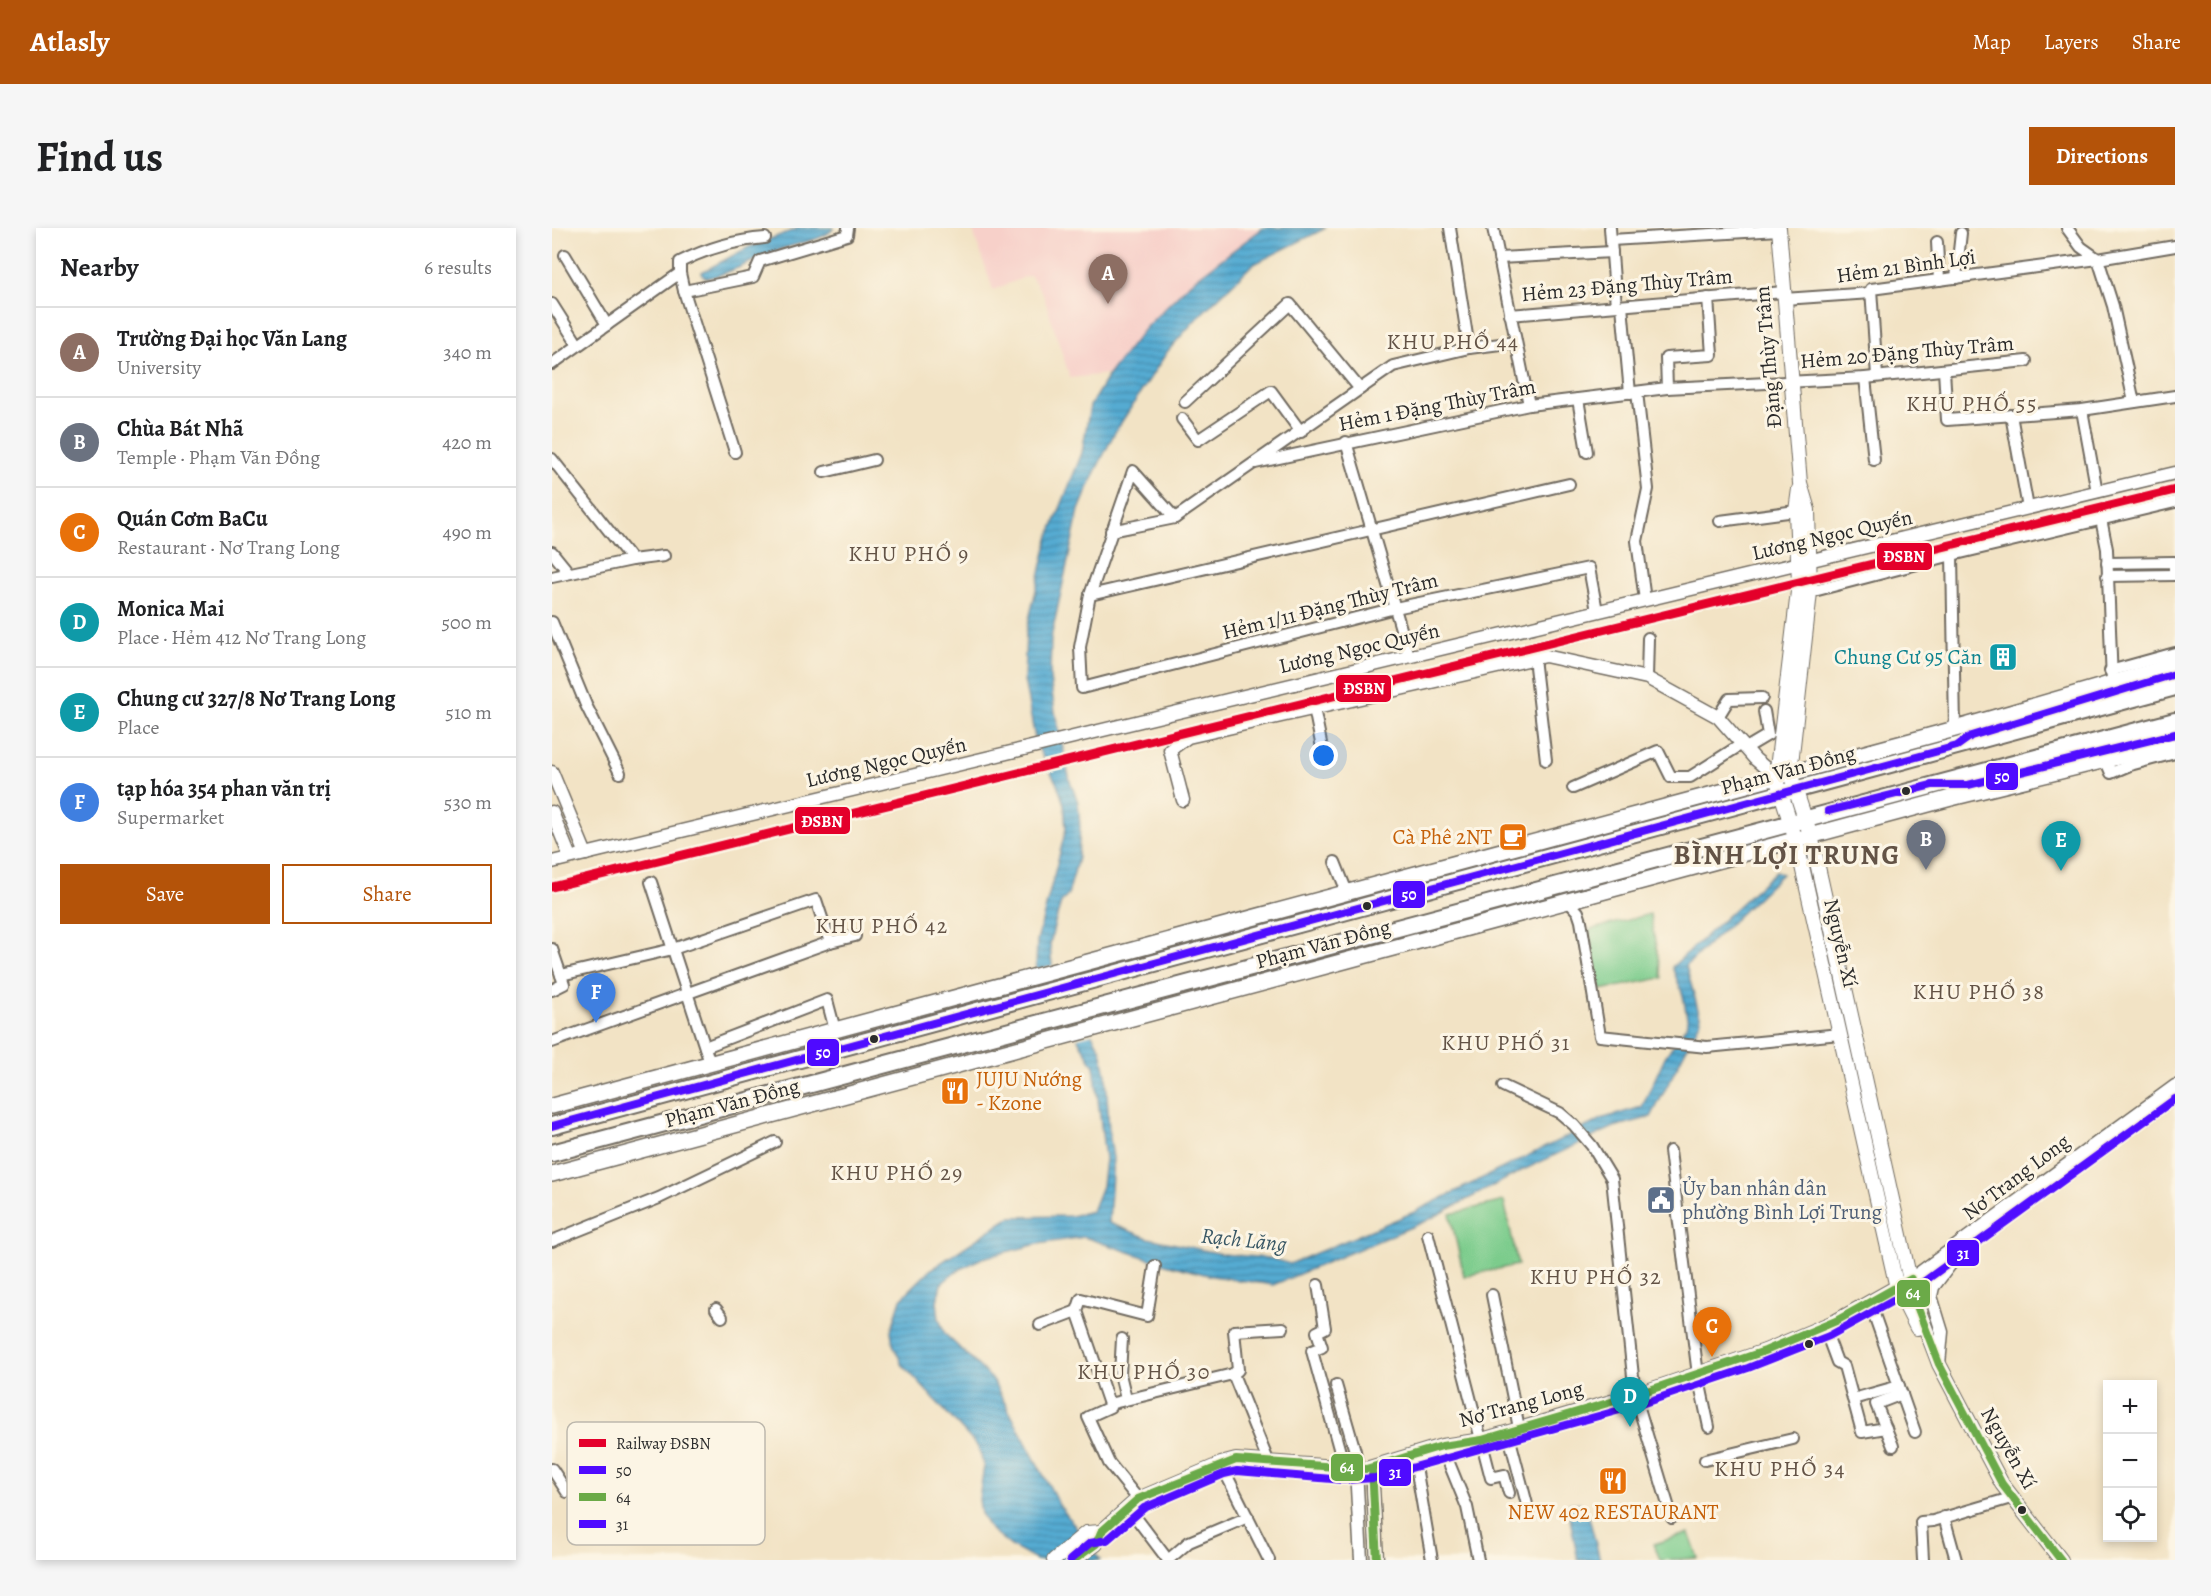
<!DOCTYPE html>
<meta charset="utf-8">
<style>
:root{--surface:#fff;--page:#f6f6f6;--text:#202124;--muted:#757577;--line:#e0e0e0;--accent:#b45309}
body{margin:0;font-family:Alegreya,serif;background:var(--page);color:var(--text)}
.controls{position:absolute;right:18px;bottom:18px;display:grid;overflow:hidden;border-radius:0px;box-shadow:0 3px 9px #0003}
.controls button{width:54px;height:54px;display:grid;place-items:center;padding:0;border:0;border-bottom:2px solid var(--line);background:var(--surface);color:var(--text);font:30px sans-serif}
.you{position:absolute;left:772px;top:528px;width:21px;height:21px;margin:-15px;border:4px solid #fff;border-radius:50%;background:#1a73e8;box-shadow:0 0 0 9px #1a73e833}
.badge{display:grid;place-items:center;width:39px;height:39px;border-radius:50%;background:var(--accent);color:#fff;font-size:20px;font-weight:700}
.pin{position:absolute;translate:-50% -50px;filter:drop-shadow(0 2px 3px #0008)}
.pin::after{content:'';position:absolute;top:32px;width:21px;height:18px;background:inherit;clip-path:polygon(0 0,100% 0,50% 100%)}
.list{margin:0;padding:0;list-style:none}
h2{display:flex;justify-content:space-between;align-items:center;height:78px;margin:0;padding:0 24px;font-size:26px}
h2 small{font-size:20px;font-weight:400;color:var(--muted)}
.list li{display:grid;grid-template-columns:39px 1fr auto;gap:18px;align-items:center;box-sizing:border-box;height:90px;padding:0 24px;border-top:2px solid var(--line)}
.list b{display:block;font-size:22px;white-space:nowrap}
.list p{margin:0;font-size:20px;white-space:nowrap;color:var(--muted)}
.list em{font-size:20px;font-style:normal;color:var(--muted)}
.actions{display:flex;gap:12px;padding:18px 24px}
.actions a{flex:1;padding:14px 0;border:2px solid var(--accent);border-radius:0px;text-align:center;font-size:21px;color:var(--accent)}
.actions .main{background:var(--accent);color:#fff}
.icon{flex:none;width:33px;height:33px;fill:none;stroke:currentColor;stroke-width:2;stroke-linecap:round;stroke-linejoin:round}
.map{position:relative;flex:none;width:1623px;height:1332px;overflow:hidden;border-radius:0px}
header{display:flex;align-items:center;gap:36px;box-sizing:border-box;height:84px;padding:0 30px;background:var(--accent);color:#fff}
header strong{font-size:28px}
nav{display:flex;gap:33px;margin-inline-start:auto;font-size:21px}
.intro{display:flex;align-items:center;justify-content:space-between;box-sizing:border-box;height:144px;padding:0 36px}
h1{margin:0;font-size:42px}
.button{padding:15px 27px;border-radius:0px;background:var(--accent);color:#fff;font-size:21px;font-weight:700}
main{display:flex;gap:36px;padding:0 36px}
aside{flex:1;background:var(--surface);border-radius:0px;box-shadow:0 3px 9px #0003}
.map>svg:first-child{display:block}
</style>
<header>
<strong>Atlasly</strong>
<nav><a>Map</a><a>Layers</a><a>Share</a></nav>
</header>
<div class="intro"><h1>Find us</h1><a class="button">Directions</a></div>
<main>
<aside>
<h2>Nearby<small>6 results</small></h2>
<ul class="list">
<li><span class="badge" style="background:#8d6e63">A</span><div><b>Trường Đại học Văn Lang</b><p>University</p></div><em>340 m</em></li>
<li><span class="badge" style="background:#6b7280">B</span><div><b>Chùa Bát Nhã</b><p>Temple · Phạm Văn Đồng</p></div><em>420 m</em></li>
<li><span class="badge" style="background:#e8710a">C</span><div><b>Quán Cơm BaCu</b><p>Restaurant · Nơ Trang Long</p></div><em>490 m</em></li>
<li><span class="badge" style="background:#0f9aa8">D</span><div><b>Monica Mai</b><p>Place · Hẻm 412 Nơ Trang Long</p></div><em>500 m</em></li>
<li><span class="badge" style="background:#0f9aa8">E</span><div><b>Chung cư 327/8 Nơ Trang Long</b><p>Place</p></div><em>510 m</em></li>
<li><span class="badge" style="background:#3f7fe0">F</span><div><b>tạp hóa 354 phan văn trị</b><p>Supermarket</p></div><em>530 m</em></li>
</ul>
<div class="actions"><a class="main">Save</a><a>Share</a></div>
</aside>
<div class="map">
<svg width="1623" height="1332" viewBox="0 0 1623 1332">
<defs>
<pattern id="water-rules" width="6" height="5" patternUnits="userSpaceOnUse" patternTransform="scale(1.5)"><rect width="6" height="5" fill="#55abd2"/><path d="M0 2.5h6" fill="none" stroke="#478bab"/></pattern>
</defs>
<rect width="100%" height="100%" fill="#fcf5e5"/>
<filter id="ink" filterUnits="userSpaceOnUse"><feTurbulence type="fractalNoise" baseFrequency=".0167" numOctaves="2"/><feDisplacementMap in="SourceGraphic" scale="12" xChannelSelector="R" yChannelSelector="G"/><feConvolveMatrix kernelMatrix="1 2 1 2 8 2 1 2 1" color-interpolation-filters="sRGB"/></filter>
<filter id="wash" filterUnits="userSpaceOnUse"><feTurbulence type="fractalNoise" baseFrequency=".008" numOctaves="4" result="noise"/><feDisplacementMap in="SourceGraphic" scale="24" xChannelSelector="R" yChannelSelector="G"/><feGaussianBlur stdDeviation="1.35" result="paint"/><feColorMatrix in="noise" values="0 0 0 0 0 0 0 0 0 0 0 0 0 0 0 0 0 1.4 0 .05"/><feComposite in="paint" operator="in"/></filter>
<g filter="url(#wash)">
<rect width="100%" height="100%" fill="#f2e3c5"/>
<polygon fill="#f7d0c9" points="420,0 711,0 638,55 593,100 557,146 518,150 491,66 478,47 441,62"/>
<g fill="#7bcc8c" stroke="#537c5c" stroke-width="1.5">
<polygon points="1098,686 1110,750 1048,762 1037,702"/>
<polygon points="952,973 966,1037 912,1048 898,986"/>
<polygon points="1137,1305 1146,1330 1108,1332 1102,1316"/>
</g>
<g fill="url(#water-rules)" stroke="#406b7e" stroke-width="1.5">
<path d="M247,0H282C273,11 252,14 239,18C210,26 185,44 155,50L150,47V44L197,19Z"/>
<polygon points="711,0 774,0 700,37 644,91 615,124 563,204 543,244 527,282 499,410 498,450 503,484 518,553 526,574 528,599 526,630 516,667 509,675 502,698 498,717 500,737 549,822 554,846 557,904 561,930 557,995 596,1010 670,1026 717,1030 738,1036 862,984 1052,890 1090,879 1113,829 1136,795 1131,767 1120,739 1224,643 1230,646 1134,738 1149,792 1099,889 1062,899 971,942 876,992 721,1057 660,1048 610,1035 532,1009 486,1016 430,1030 405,1043 389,1056 385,1073 387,1091 393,1106 440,1151 508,1278 548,1332 484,1332 459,1318 438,1301 429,1286 427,1271 432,1238 426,1219 350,1136 341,1116 339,1103 349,1071 378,1042 458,989 519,988 540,983 550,958 553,931 542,838 484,741 485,713 514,601 512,576 505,556 484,516 472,452 474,404 496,311 530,225 538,178 557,146 593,100 638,55"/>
<polygon points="1018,1275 1029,1275 1037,1289 1048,1332 1026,1332 1016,1280"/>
</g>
<polygon fill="#f2e3c5" points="504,737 544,805 522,811 481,743"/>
</g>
<g filter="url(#ink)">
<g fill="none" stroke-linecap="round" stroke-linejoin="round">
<g stroke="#716b61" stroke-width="14">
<g id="minor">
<polyline points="941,0 977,177"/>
<polyline points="1058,0 1064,78"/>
<polyline points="1515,0 1529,19 1546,31"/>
<polyline points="1059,12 1227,2"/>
<polyline points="1385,14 1387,52"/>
<polyline points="13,27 55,97"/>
<polyline points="947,30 1060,24"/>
<polyline points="1546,31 1561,78 1582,174"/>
<path d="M128,45V34C154,21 184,12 213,10"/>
<polyline points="1404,50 1409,5"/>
<polyline points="132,63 183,224"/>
<polyline points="1232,71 1319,65"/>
<polyline points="0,76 26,117"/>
<polyline points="1070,78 1078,165"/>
<polyline points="958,87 1232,64"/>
<polyline points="917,120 964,114"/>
<polyline points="0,136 128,45 132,63 201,49 208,33 295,7 296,0"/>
<polyline points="1392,142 1395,192 1530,182 1623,168"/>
<polyline points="1325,148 1319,61 1546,31 1623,18"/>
<polyline points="1313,150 1322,232"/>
<polyline points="1115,160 1114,130 1160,127 1156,70"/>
<polyline points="1085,164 1096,261 1085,313 1093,372"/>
<polyline points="1026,171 1035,224"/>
<polyline points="633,174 738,76 808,161"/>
<polyline points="1530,182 1545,264"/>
<polyline points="1459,187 1476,280"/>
<polyline points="630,191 646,212 719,163 749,204"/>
<polyline points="794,214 857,428"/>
<polyline points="0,231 80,332"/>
<polyline points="703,235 977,177 1115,160 1313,150 1474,133"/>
<polyline points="272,244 322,232"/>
<polyline points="623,290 581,243 538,367 528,419 530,460 843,380 1037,340 1045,383"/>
<polyline points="1549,291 1555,321 1560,455"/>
<polyline points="1168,293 1244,283"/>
<polyline points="559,303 623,290 841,138 917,120 898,0"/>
<polyline points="0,324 17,345"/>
<polyline points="1400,327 1403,501"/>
<polyline points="1555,335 1622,334 1622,347"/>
<polyline points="1555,348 1623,347"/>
<polyline points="0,349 80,332 112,328"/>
<polyline points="1258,364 1400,327 1623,274"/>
<polyline points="538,367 1017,256"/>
<polyline points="0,394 34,477 68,545"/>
<polyline points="982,430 994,532"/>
<polyline points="1558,443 1623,425"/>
<polyline points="1095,450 1096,410"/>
<polyline points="762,480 770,520"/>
<polyline points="1166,489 1177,471 1210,470"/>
<polyline points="1194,520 1216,507 1212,483"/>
<polyline points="1554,533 1559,545 1578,537 1623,525"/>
<polyline points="1021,560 1106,523 1119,549 1138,549 1190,516"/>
<polyline points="783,634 795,664"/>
<polyline points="99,654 158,835"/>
<polyline points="1017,674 1026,684 1029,693 1048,808 1155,819 1288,806"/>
<polyline points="0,721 12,756 0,762"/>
<polyline points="9,747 121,721 264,672 278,714"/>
<polyline points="0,814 278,714 303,708"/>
<polyline points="153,819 275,772 283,802"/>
<polyline points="951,858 1008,885 1022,897 1040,918 1060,951 1083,1167 1120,1290"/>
<polyline points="1611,867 1623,871"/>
<polyline points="1118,923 1146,1147 1157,1199"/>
<polyline points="876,1007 939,1250 952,1247 957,1265"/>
<polyline points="0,1013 107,970 223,914"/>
<polyline points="766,1057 773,1100 765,1104 770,1119 760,1123 793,1242"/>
<polyline points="940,1067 967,1200"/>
<polyline points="1318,1075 1363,1204"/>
<polyline points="164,1081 170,1089"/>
<polyline points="488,1097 525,1083"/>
<polyline points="1272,1099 1285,1134 1292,1138 1310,1204 1334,1200"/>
<polyline points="570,1111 568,1146 574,1171"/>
<polyline points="681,1146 717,1235"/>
<polyline points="681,1146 686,1142 682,1103 731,1100"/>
<polyline points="784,1157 803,1223 806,1241"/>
<polyline points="1301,1171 1347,1158"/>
<polyline points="557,1176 681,1146"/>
<polyline points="956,1204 977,1284"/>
<polyline points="890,1218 915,1279 926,1332"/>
<polyline points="1341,1218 1324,1176 1350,1166"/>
<polyline points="862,1227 880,1332"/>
<polyline points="1153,1232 1241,1211"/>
<polyline points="669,1236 717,1332"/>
<polyline points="0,1241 15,1264"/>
<polyline points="586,1271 557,1235 536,1189 558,1179 525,1083 529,1071 595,1088 603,1038"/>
<polyline points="576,1279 616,1332"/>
<polyline points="1392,1289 1404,1332"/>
<polyline points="616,1332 637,1314 696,1289"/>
<polyline points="1371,1332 1369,1294 1381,1293 1459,1270"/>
</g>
</g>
<g stroke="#716b61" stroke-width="15">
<g id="tertiary">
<polyline points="0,544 34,626"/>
<polyline points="631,572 618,522 636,509 993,428 1095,450 1166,489 1203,531 1224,549"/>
<polyline points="0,584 18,629"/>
<polyline points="0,634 1623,245"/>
<polyline points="1359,1051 1623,858"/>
<polyline points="1387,1136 1390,1104 1379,1068 1381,1059 1406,1026 1409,1016"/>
<polyline points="820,1240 825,1332"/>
<polyline points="804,1241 809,1332"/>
</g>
</g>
<g stroke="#716b61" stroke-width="16">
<g id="secondary">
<polyline points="1227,0 1248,255 1256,282 1258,364 1238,545 1260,612 1362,1070 1387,1136 1450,1256 1509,1332"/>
<polyline points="1247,261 1244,283 1247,355 1224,549 1245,616 1345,1060 1365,1100"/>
<polyline points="502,1332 534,1305 549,1304"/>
<polyline points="522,1332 544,1316 549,1304 586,1271 669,1236 684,1232 814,1241 890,1218 930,1212 1083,1167 1213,1123 1284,1093 1359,1051"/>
</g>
</g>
<g stroke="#716b61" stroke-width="18">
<g id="primary">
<polyline points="1466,494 1515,479"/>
<polyline points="0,878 1403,501 1623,437"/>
<polyline points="0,946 1399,570 1623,515"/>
</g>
</g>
<g stroke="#716b61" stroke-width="20">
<g id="trunk">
<polyline points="0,898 1623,459"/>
<polyline points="0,925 1623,493"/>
</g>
</g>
<use href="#minor" stroke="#fff" stroke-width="10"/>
<use href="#tertiary" stroke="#fff" stroke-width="12"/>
<use href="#secondary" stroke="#fff" stroke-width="14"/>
<use href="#primary" stroke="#fff" stroke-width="15"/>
<use href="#trunk" stroke="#fff" stroke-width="16"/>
<g stroke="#fcf5e5" stroke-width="12">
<g id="bus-1">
<polyline points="1276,583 1380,557 1416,557 1623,506"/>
<polyline points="0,898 1405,518 1419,508 1623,446"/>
</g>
</g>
<g stroke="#fcf5e5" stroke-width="12">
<g id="bus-2">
<polyline points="820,1240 825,1332"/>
<polyline points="522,1332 544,1316 549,1304 586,1271 684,1232 814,1241 890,1218 930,1212 1083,1167 1213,1123 1284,1093 1359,1051 1362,1070 1387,1136 1450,1256 1509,1332"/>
</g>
</g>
<g stroke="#fcf5e5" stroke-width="12">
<polyline id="bus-3" points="518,1332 538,1315 555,1312 592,1280 672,1246 685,1243 792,1252 823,1250 1086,1177 1196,1140 1277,1108 1359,1063 1623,871"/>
</g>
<use href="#bus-1" stroke="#4f0aff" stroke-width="8"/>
<use href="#bus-2" stroke="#6baa48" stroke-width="8"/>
<use href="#bus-3" stroke="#4f0aff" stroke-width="8"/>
<g stroke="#fcf5e5" stroke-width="14">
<polyline id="rail-1" points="0,659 1623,262"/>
</g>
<use href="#rail-1" stroke="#e4002b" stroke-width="9"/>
</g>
</g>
<defs>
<g id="building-square" transform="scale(1.5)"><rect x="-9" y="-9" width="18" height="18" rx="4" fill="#0f9aa8" stroke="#fcf5e5"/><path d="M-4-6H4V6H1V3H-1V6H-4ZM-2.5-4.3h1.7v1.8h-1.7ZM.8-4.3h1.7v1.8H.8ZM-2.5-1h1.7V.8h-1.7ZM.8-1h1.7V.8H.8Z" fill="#fff"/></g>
<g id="cafe-square" transform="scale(1.5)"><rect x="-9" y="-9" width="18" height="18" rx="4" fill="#e8710a" stroke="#fcf5e5"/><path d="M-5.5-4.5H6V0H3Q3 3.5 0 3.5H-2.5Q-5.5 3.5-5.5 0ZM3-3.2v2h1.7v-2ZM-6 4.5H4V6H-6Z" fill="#fff"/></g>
<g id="restaurant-square" transform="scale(1.5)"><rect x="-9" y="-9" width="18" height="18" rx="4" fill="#e8710a" stroke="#fcf5e5"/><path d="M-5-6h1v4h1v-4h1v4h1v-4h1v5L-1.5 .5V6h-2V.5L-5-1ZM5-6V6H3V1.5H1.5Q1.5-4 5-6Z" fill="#fff"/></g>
<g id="civic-square" transform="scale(1.5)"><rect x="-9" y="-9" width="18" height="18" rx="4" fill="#5c6f8a" stroke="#fcf5e5"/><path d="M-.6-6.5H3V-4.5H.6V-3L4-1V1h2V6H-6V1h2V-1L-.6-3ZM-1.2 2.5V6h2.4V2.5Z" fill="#fff"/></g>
</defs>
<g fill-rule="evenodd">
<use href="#building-square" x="1451" y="429"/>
<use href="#cafe-square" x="961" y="609"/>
<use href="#restaurant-square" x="403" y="863"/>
<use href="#civic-square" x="1109" y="972"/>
<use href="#restaurant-square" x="1061" y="1253"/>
</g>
<g fill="#2b2b2b" stroke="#fcf5e5" stroke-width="2">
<circle cx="1354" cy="563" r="5"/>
<circle cx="815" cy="678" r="5"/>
<circle cx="322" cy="811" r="5"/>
<circle cx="1257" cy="1116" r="5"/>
<circle cx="1470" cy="1282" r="5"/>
</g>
<g text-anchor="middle" stroke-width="6" stroke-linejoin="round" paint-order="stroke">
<g font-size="21" fill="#2b2b2b" stroke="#fcf5e5">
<text transform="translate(1354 38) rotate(-8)" y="7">Hẻm 21 Bình Lợi</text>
<text transform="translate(1075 57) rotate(-5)" y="7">Hẻm 23 Đặng Thùy Trâm</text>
<text transform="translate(1355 124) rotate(-5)" y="7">Hẻm 20 Đặng Thùy Trâm</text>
<text transform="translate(1216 129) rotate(-95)" y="7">Đặng Thùy Trâm</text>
<text transform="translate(885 177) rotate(-11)" y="7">Hẻm 1 Đặng Thùy Trâm</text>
<text transform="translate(1280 307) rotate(-13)" y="7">Lương Ngọc Quyến</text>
<text transform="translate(778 378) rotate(-14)" y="7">Hẻm 1/11 Đặng Thùy Trâm</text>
<text transform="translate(807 420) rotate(-13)" y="7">Lương Ngọc Quyến</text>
<text transform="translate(334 534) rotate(-13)" y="7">Lương Ngọc Quyến</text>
<text transform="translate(1236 542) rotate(-15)" y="7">Phạm Văn Đồng</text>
<text transform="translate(1289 715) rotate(77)" y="7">Nguyễn Xí</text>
<text transform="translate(771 716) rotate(-15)" y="7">Phạm Văn Đồng</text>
<text transform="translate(180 875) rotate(-15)" y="7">Phạm Văn Đồng</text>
<text transform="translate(1464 949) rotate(-37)" y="7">Nơ Trang Long</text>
<text transform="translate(969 1176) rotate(-15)" y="7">Nơ Trang Long</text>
<text transform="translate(1457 1220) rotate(60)" y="7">Nguyễn Xí</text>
</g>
<g font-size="21" fill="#0d838f" stroke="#fcf5e5" text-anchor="end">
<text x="1430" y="436">Chung Cư 95 Căn</text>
</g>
<g font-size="21" fill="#c56008" stroke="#fcf5e5" text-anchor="end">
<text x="940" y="616">Cà Phê 2NT</text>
<text x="424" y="858" text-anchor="start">JUJU Nướng<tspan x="424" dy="24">- Kzone</tspan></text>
<text x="1061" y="1291" text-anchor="middle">NEW 402 RESTAURANT</text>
</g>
<g font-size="21" fill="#4e5e75" stroke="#fcf5e5" text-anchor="start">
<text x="1130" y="967">Ủy ban nhân dân<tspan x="1130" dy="24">phường Bình Lợi Trung</tspan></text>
</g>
<g font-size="22" letter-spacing="1.5" fill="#635346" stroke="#fcf5e5">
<text x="901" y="121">KHU PHỐ 44</text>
<text x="1420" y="183">KHU PHỐ 55</text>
<text x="357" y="333">KHU PHỐ 9</text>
<text x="330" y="705">KHU PHỐ 42</text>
<text x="1427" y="771">KHU PHỐ 38</text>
<text x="954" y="822">KHU PHỐ 31</text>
<text x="345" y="952">KHU PHỐ 29</text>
<text x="1044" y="1056">KHU PHỐ 32</text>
<text x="592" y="1151">KHU PHỐ 30</text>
<text x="1228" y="1248">KHU PHỐ 34</text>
</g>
<g font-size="22" font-style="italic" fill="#3a5865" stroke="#fcf5e5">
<text transform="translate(692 1011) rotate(6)" y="8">Rạch Lăng</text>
</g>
<g font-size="27" font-weight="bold" letter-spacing="1.5" fill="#635346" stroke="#fcf5e5">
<text x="1235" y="636">BÌNH LỢI TRUNG</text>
</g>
</g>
<rect x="15" y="1194" width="198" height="123" rx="9" fill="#fcf5e5" stroke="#bdb8ad" stroke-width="1.5"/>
<rect x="27" y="1211" width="27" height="8" fill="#e4002b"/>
<rect x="27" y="1238" width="27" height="8" fill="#4f0aff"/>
<rect x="27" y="1265" width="27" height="8" fill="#6baa48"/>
<rect x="27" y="1292" width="27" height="8" fill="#4f0aff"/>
<g font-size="16" fill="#2b2b2b">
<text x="64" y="1221">Railway ĐSBN</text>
<text x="64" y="1248">50</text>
<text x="64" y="1275">64</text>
<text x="64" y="1302">31</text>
</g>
<g stroke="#fcf5e5" stroke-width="2">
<rect x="1324" y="314" width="57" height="29" rx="6" fill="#e4002b"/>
<rect x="783" y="446" width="57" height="29" rx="6" fill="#e4002b"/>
<rect x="1433" y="534" width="34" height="29" rx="6" fill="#4f0aff"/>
<rect x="242" y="578" width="57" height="29" rx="6" fill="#e4002b"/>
<rect x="840" y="652" width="34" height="29" rx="6" fill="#4f0aff"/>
<rect x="254" y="810" width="34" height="29" rx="6" fill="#4f0aff"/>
<rect x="1394" y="1011" width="34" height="28" rx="6" fill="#4f0aff"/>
<rect x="1344" y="1051" width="35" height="29" rx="6" fill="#6baa48"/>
<rect x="778" y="1225" width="34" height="29" rx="6" fill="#6baa48"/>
<rect x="826" y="1230" width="34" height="29" rx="6" fill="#4f0aff"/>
</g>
<g font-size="16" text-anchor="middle" font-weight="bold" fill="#fff">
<text x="1352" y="334">ĐSBN</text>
<text x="812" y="466">ĐSBN</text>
<text x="1450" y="554">50</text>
<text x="270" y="599">ĐSBN</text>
<text x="857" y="672">50</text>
<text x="271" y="830">50</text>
<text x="1411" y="1031">31</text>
<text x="1361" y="1071">64</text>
<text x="795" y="1245">64</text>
<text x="843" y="1250">31</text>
</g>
</svg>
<div class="controls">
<button>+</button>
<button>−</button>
<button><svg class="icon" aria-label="locate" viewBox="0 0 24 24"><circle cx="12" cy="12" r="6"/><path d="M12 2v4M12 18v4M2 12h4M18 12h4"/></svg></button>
</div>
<div class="you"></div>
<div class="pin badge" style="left:556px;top:76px;background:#8d6e63">A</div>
<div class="pin badge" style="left:1374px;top:642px;background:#6b7280">B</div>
<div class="pin badge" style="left:1160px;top:1129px;background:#e8710a">C</div>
<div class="pin badge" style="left:1078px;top:1199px;background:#0f9aa8">D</div>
<div class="pin badge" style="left:1509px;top:643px;background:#0f9aa8">E</div>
<div class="pin badge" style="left:44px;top:795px;background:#3f7fe0">F</div>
</div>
</main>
